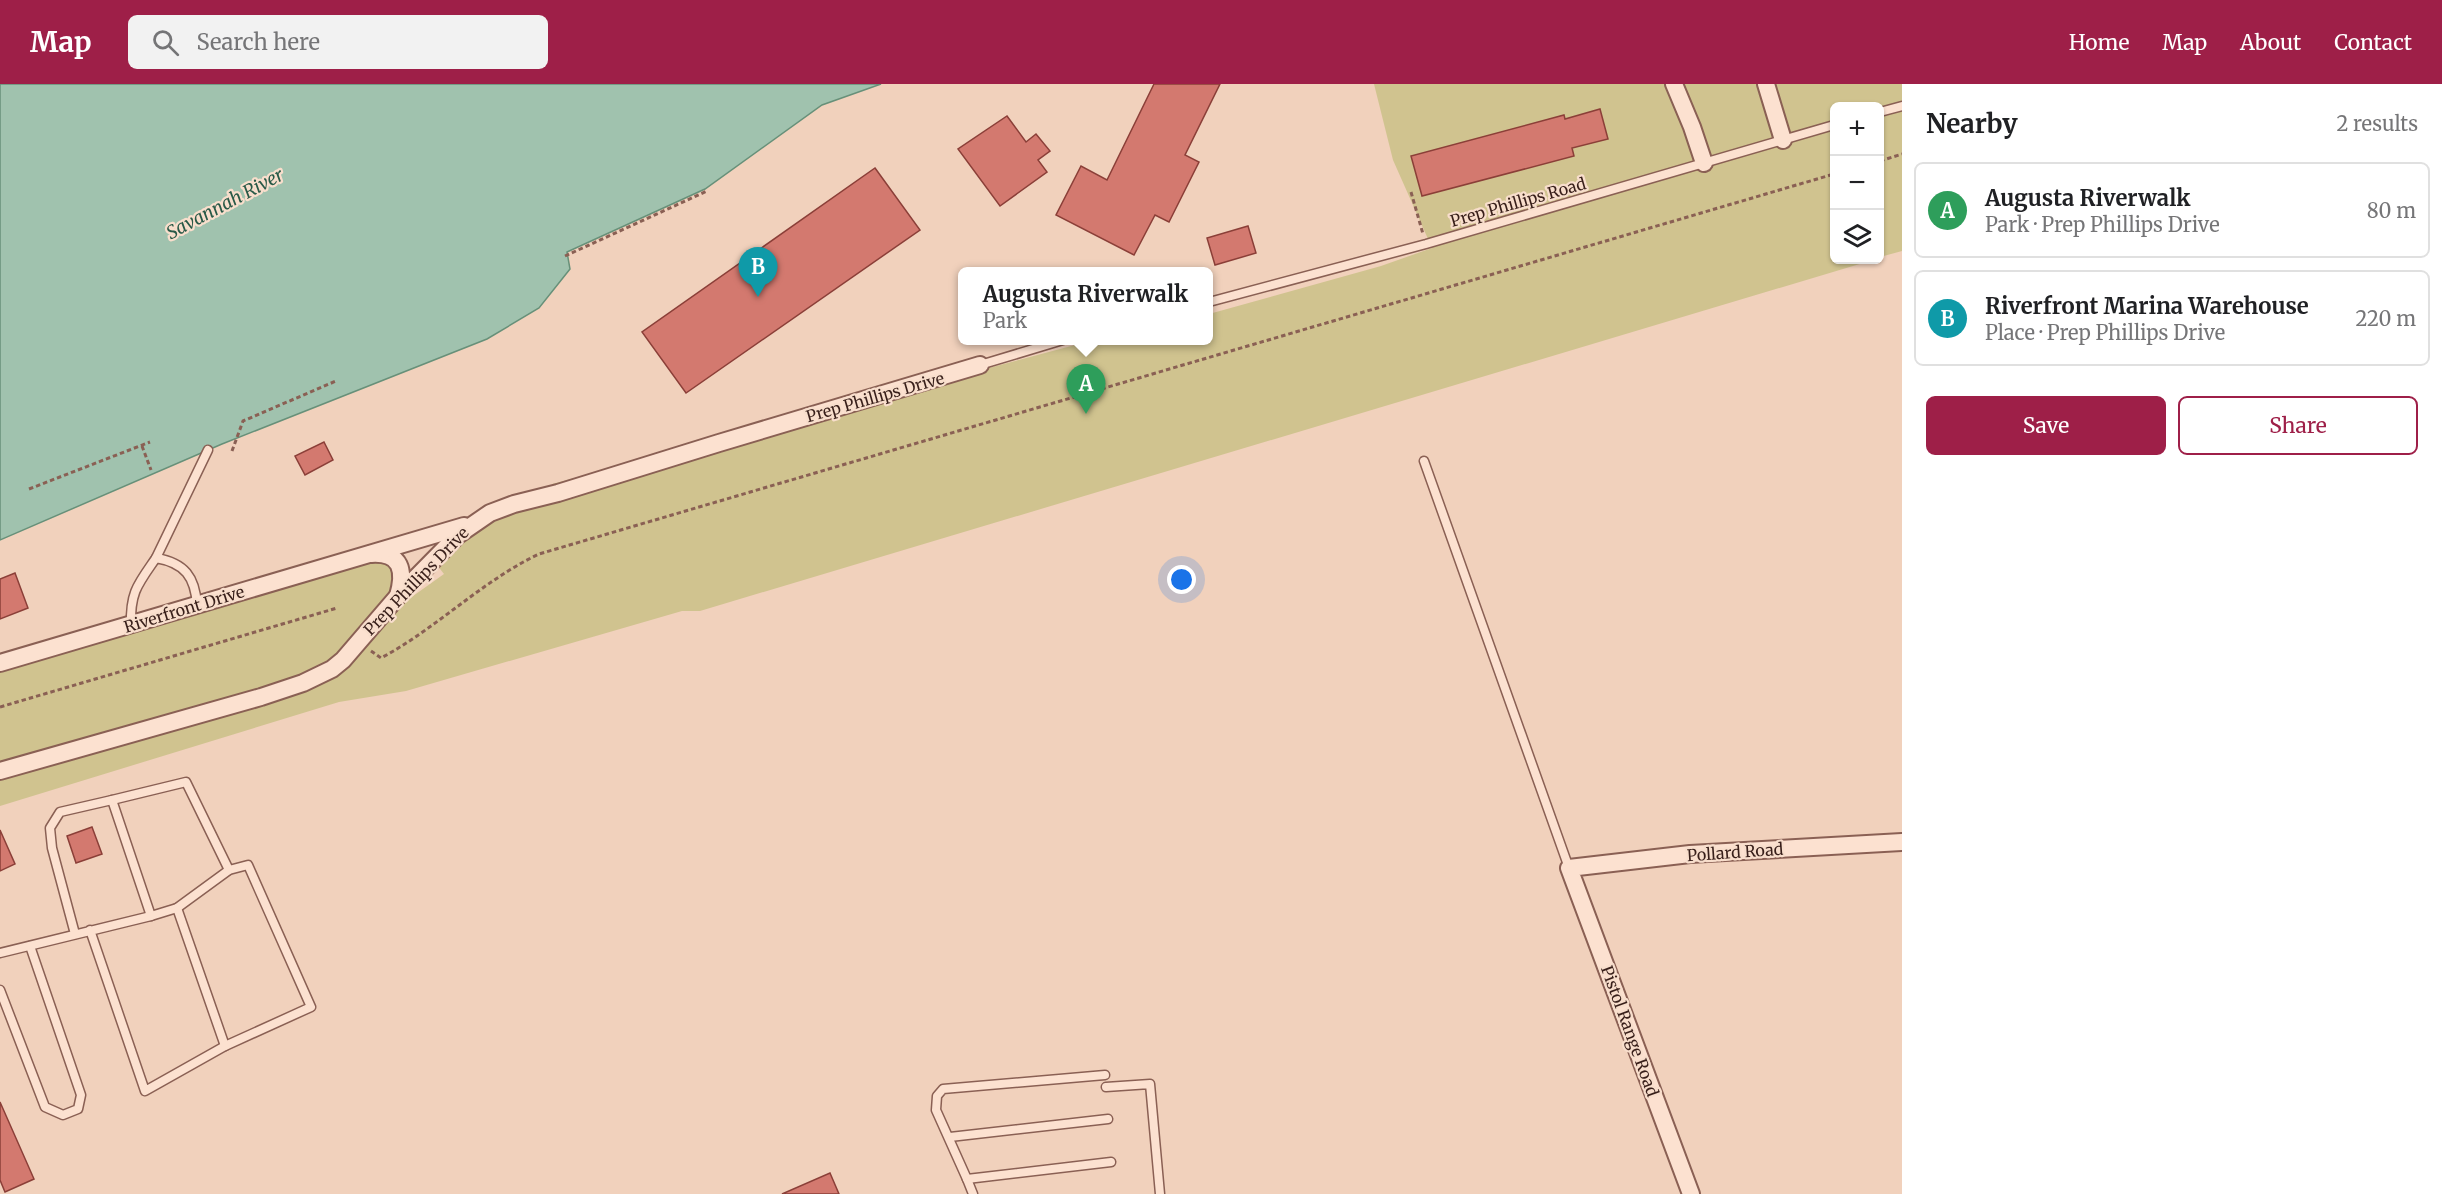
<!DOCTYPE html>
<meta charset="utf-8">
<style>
:root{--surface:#fff;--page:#f2f2f2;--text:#202124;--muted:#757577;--line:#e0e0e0;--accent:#9e1f48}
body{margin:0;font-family:Merriweather,serif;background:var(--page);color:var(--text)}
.controls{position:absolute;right:18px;top:18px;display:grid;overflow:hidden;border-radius:9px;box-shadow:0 2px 4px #0004}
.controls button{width:54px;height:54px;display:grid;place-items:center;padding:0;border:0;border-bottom:2px solid var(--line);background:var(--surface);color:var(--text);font:30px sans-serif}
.you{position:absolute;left:1182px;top:496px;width:21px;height:21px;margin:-15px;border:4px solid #fff;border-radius:50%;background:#1a73e8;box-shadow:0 0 0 9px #1a73e833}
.badge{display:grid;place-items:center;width:39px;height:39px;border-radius:50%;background:var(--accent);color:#fff;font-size:20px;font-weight:700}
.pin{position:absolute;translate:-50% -50px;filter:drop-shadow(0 2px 3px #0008)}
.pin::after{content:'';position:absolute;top:32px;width:21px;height:18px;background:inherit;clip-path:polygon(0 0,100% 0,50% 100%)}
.popup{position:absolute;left:958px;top:183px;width:255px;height:78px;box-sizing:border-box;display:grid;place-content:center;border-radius:9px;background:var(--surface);filter:drop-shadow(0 2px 4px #0005);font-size:20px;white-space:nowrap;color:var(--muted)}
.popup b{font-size:22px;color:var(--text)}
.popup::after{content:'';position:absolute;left:50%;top:100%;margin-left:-12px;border:12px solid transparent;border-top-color:var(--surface)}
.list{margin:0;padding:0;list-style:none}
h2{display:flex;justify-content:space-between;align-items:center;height:78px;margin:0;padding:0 24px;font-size:26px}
h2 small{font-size:20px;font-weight:400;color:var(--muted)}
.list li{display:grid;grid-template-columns:39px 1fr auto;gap:18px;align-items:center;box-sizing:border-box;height:96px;margin:0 12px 12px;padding:0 12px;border:2px solid var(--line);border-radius:9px}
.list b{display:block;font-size:22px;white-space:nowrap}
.list p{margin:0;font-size:20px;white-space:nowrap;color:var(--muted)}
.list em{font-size:20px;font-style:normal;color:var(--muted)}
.actions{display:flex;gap:12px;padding:18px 24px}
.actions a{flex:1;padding:14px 0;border:2px solid var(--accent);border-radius:9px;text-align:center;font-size:21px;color:var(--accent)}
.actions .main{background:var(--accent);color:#fff}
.icon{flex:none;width:33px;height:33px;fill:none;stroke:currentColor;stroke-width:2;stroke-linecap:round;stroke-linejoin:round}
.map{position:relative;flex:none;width:1902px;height:1110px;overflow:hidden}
header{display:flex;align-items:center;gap:36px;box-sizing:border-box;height:84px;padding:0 30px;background:var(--accent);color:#fff}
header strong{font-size:28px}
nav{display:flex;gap:33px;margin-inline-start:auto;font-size:21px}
.search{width:420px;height:54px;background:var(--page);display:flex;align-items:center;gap:15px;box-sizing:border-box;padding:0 21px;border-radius:9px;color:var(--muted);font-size:22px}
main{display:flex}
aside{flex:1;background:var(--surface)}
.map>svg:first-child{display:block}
</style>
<header>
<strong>Map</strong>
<div class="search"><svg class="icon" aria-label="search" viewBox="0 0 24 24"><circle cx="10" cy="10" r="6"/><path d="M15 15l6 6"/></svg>Search here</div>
<nav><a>Home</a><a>Map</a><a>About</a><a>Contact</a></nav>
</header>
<main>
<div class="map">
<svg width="1902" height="1110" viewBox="0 0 1902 1110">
<rect width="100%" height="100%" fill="#f1d1bc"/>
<path fill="#d0c38f" d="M1374,0H1902V167L1880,173V22H1834V176H1873L700,527H682L406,607L339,618L0,722V587L380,476C400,481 398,505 399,522L444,490L437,481L460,459L484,440L556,415L552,400L1090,257L1209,256V230L1381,182L1432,164L1393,76Z"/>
<polygon fill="#a0c2ae" stroke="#679079" stroke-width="1.5" points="0,0 881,0 822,21 705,105 567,168 570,185 539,224 487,255 222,360 0,456"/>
<g fill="#d3796f" stroke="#8b3f38" stroke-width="1.5">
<polygon points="1154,0 1220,0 1185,71 1199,78 1169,138 1155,131 1134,171 1056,131 1081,82 1107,96"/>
<polygon points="1600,25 1608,55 1572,64 1574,72 1422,112 1411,72 1564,31 1565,35"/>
<polygon points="1007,32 1026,58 1036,50 1050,67 1038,76 1047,88 1000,122 958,65"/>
<polygon points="875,84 920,146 686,309 642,248"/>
<polygon points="1248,142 1256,169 1215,181 1207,154"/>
<polygon points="324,358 333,376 305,391 295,372"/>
<polygon points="15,489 28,524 0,535 0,495"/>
<polygon points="92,743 102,770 76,779 67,752"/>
<polygon points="0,746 15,780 0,787"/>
<polygon points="0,1018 34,1095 5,1108 0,1096"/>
<polygon points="830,1089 839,1110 782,1110"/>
</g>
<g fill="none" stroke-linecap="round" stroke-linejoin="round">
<g stroke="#8a6054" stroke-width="11">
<g id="lane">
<polyline points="1880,28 1902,22"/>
<polyline points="1209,218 1426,160 1834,41"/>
<polyline points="980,281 1063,256"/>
<polyline points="1424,377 1569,784"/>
<polyline points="156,474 208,366"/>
<path d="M131,541C130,508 138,500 156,474C185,479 195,493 197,521"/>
<polyline points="177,824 225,962"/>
<polyline points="151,832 112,716 186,698 229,786"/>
<polyline points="75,850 52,764 50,744 60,728 112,716"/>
<polyline points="0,869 151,832 177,824 229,786 248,781 311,923 225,962 145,1007 90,846"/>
<polyline points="0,906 45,1023 63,1031 78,1025 81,1011 30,862"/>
<polyline points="1105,991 943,1005 937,1012 936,1026 967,1095 1111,1078"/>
<polyline points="1106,1003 1150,1000 1160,1110"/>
<polyline points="950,1053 1108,1035"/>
<polyline points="967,1095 973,1110"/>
</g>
</g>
<g stroke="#8a6054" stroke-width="20">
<g id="street">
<polyline points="1674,0 1692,43 1704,79"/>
<polyline points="1766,0 1783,56"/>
<path d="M371,470C402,468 405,487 398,512"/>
<polyline points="0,579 464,442"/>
<polyline points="0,687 261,613 303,599 332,585 343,576 398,512 458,451 490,429 514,420 558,409 719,359 980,281"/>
<polyline points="1691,1110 1569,784 1690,770 1902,758"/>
</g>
</g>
<g stroke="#8a6054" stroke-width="3" stroke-dasharray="4.5 3" stroke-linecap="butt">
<polyline points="1880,77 1902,70"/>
<polyline points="1411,108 1423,150"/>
<polyline points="565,172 707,107"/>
<polyline points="142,362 151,386"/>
<polyline points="232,367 243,337 336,297"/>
<polyline points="29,405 150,358"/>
<path d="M371,567L381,574C437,544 482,497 539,470L1834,90"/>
<polyline points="0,623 337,524"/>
</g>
<use href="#lane" stroke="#fce1d0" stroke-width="8"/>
<use href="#street" stroke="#fce1d0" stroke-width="16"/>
</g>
<g text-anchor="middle" stroke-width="4.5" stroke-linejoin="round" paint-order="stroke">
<g font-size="16" fill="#381f1a" stroke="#f8decc">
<text transform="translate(1518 118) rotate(-16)" y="6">Prep Phillips Road</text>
<text transform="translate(875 313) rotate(-16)" y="6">Prep Phillips Drive</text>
<text transform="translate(416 497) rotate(-46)" y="6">Prep Phillips Drive</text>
<text transform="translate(184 525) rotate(-17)" y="6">Riverfront Drive</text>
<text transform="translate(1735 768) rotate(-4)" y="6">Pollard Road</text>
<text transform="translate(1630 947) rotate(70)" y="6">Pistol Range Road</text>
</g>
<g font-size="18" font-style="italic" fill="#285947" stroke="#f8decc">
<text transform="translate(225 120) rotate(-28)" y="6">Savannah River</text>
</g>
</g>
</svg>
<div class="controls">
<button>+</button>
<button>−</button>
<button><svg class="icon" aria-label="layers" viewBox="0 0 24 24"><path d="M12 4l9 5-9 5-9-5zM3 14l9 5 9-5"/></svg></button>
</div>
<div class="you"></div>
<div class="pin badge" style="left:1086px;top:330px;background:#2e9e5b">A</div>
<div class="popup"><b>Augusta Riverwalk</b>Park</div>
<div class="pin badge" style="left:758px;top:213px;background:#0f9aa8">B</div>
</div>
<aside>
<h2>Nearby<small>2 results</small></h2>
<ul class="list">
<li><span class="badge" style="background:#2e9e5b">A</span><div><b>Augusta Riverwalk</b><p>Park · Prep Phillips Drive</p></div><em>80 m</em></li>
<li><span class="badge" style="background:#0f9aa8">B</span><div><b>Riverfront Marina Warehouse</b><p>Place · Prep Phillips Drive</p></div><em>220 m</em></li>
</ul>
<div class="actions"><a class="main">Save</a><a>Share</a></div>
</aside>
</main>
